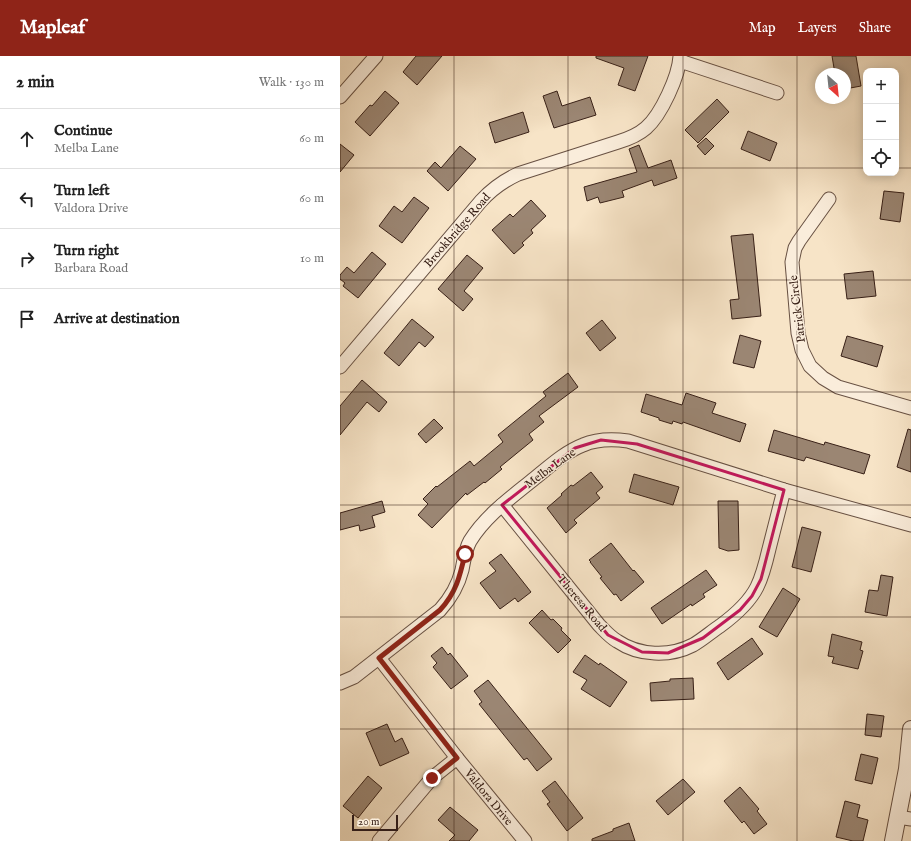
<!DOCTYPE html>
<meta charset="utf-8">
<style>
:root{--surface:#fff;--page:#f6f6f6;--text:#222;--muted:#767676;--line:#e0e0e0;--accent:#8f2418}
body{margin:0;font-family:"IM FELL English",serif;background:var(--page);color:var(--text)}
.controls{position:absolute;right:12px;top:12px;display:grid;overflow:hidden;border-radius:8px;box-shadow:0 2px 10px #0003}
.controls button{width:36px;height:36px;display:grid;place-items:center;padding:0;border:0;border-bottom:1px solid var(--line);background:var(--surface);color:var(--text);font:20px sans-serif}
.compass{position:absolute;left:475px;top:12px;width:36px;height:36px;border-radius:50%;background:var(--surface);box-shadow:0 2px 10px #0003;rotate:153deg}
.scale{position:absolute;left:12px;bottom:10px;width:46px;box-sizing:border-box;padding-left:4px;border:2px solid #382017;border-top:0;font-size:11px;line-height:14px;white-space:nowrap;color:#382017;-webkit-text-stroke:3px #faeddb;paint-order:stroke}
.stop{position:absolute;width:12px;height:12px;margin:-9px;border:3px solid #8f2418;border-radius:50%;background:#fff}
.stop.end{background:#8f2418;border-color:#fff;box-shadow:0 1px 4px #0008}
.list{margin:0;padding:0;list-style:none}
h2{display:flex;justify-content:space-between;align-items:center;height:52px;margin:0;padding:0 16px;font-size:17px}
h2 small{font-size:13px;font-weight:400;color:var(--muted)}
.list li{display:grid;grid-template-columns:26px 1fr auto;gap:12px;align-items:center;box-sizing:border-box;height:60px;padding:0 16px;border-top:1px solid var(--line)}
.list b{display:block;font-size:15px;white-space:nowrap}
.list p{margin:0;font-size:13px;white-space:nowrap;color:var(--muted)}
.list em{font-size:13px;font-style:normal;color:var(--muted)}
.icon{flex:none;width:22px;height:22px;fill:none;stroke:currentColor;stroke-width:2;stroke-linecap:round;stroke-linejoin:round}
.map{position:relative;flex:none;width:571px;height:785px;overflow:hidden}
header{display:flex;align-items:center;gap:24px;box-sizing:border-box;height:56px;padding:0 20px;background:var(--accent);color:#fff}
header strong{font-size:19px}
nav{display:flex;gap:22px;margin-inline-start:auto;font-size:14px}
main{display:flex}
aside{flex:1;background:var(--surface)}
.map>svg:first-child{display:block}
</style>
<header>
<strong>Mapleaf</strong>
<nav><a>Map</a><a>Layers</a><a>Share</a></nav>
</header>
<main>
<aside>
<h2>2 min<small>Walk · 130 m</small></h2>
<ul class="list">
<li><svg class="icon" aria-label="ahead" viewBox="0 0 24 24"><path d="M12 20V5M6 11l6-6 6 6"/></svg><div><b>Continue</b><p>Melba Lane</p></div><em>60 m</em></li>
<li><svg class="icon" aria-label="left" viewBox="0 0 24 24"><path d="M17 20v-9H6M10 6l-5 5 5 5"/></svg><div><b>Turn left</b><p>Valdora Drive</p></div><em>60 m</em></li>
<li><svg class="icon" aria-label="right" viewBox="0 0 24 24"><path d="M7 20v-9h11M14 6l5 5-5 5"/></svg><div><b>Turn right</b><p>Barbara Road</p></div><em>10 m</em></li>
<li><svg class="icon" aria-label="arrive" viewBox="0 0 24 24"><path d="M6 21V4h12l-3 4 3 4H6"/></svg><div><b>Arrive at destination</b></div></li>
</ul>
</aside>
<div class="map">
<svg width="571" height="785" viewBox="0 0 571 785">
<rect width="100%" height="100%" fill="#f7e4c7"/>
<filter id="stains"><feTurbulence type="fractalNoise" baseFrequency=".005" numOctaves="4"/><feColorMatrix values="0 0 0 0 .2 0 0 0 0 .09 0 0 0 0 .02 0 0 0 .5 -.17"/></filter>
<radialGradient id="worn" r=".72"><stop offset=".6" stop-color="#630" stop-opacity="0"/><stop offset="1" stop-color="#630" stop-opacity=".3"/></radialGradient>
<g fill="#9b8673" stroke="#382017">
<polygon points="76,0 102,0 77,29 63,16"/>
<polygon points="256,0 308,0 295,35 278,29 284,12 256,2"/>
<polygon points="492,0 516,0 521,30 505,33 505,18 495,18"/>
<polygon points="45,35 59,47 30,80 15,66 30,49 32,50"/>
<polygon points="217,35 222,50 250,41 256,59 214,72 203,40"/>
<polygon points="377,43 389,56 358,87 345,74"/>
<polygon points="183,56 189,76 155,87 149,67"/>
<polygon points="408,75 437,87 430,105 401,93"/>
<polygon points="366,82 374,90 365,99 357,90"/>
<polygon points="0,88 14,99 0,116"/>
<polygon points="299,89 308,112 331,104 337,122 314,130 312,124 282,135 284,141 260,147 258,141 247,145 244,131 297,116 289,93"/>
<polygon points="120,90 136,103 108,135 87,115 95,106 101,112"/>
<polygon points="544,135 564,137 560,166 540,163"/>
<polygon points="74,141 89,152 62,187 39,170 54,150 62,156"/>
<polygon points="191,144 206,160 191,174 193,177 182,187 184,189 174,198 152,174 170,158 173,161"/>
<polygon points="413,178 421,260 392,263 390,244 399,243 391,180"/>
<polygon points="32,196 46,208 18,242 3,230 5,227 0,223 0,219 7,211 14,217"/>
<polygon points="127,199 143,212 124,235 133,243 123,255 98,233"/>
<polygon points="533,215 536,240 507,243 504,218"/>
<polygon points="72,263 94,281 85,291 79,286 59,310 44,297"/>
<polygon points="262,264 276,282 260,295 246,277"/>
<polygon points="400,279 421,285 414,312 393,307"/>
<polygon points="507,280 543,290 537,311 501,300"/>
<polygon points="228,317 238,331 199,360 204,366 189,378 193,384 160,411 162,413 145,427 144,426 127,439 126,437 92,472 78,459 88,448 83,443 96,430 97,431 130,405 134,410 163,386 158,379 206,340 203,336"/>
<polygon points="22,324 47,346 39,356 27,346 0,379 0,350"/>
<polygon points="346,337 376,347 372,357 406,368 400,386 343,366 342,368 333,365 332,368 319,364 319,362 301,356 306,338 342,349"/>
<polygon points="94,363 103,372 86,387 78,378"/>
<polygon points="568,373 571,374 571,416 557,411"/>
<polygon points="434,374 484,389 485,386 530,399 524,418 466,401 464,405 428,395"/>
<polygon points="251,416 263,431 256,437 260,442 234,464 237,467 226,477 207,452 222,439 221,438 231,429 233,430"/>
<polygon points="294,418 339,431 333,449 289,436"/>
<polygon points="42,445 45,456 32,460 35,471 20,475 19,469 0,474 0,457"/>
<polygon points="378,445 398,445 399,494 388,495 379,492"/>
<polygon points="462,471 481,476 471,516 452,511"/>
<polygon points="271,487 293,515 294,514 304,526 281,545 276,538 274,539 260,522 262,521 250,506 251,506 249,504"/>
<polygon points="161,498 191,536 178,546 175,542 160,553 140,527 156,515 149,507"/>
<polygon points="366,514 377,529 363,538 365,541 352,550 351,548 322,568 311,552"/>
<polygon points="541,519 553,521 547,560 525,556 529,534 538,535"/>
<polygon points="443,532 460,543 437,581 419,571"/>
<polygon points="202,554 211,564 213,563 222,572 221,574 231,584 218,597 189,567"/>
<polygon points="492,578 522,586 520,594 523,595 518,613 492,607 494,601 488,600"/>
<polygon points="412,582 423,598 388,624 377,607"/>
<polygon points="102,591 108,599 110,597 128,620 111,633 93,611 97,607 91,600"/>
<polygon points="245,599 259,609 260,607 287,626 270,651 241,633 247,624 233,616"/>
<polygon points="353,622 354,643 311,645 310,627 330,625 330,623"/>
<polygon points="148,624 212,703 197,715 187,702 184,704 139,648 142,646 134,635"/>
<polygon points="527,658 544,660 541,681 525,679"/>
<polygon points="47,668 55,686 62,682 69,697 40,710 26,677"/>
<polygon points="521,698 538,702 532,728 515,724"/>
<polygon points="28,720 42,732 18,762 3,750"/>
<polygon points="343,723 355,736 328,759 316,745"/>
<polygon points="215,725 243,762 227,775 207,748 210,746 202,735"/>
<polygon points="400,731 419,753 417,755 427,768 414,778 404,765 402,767 384,745"/>
<polygon points="505,745 520,749 517,761 528,764 523,785 513,785 496,781"/>
<polygon points="110,751 138,774 129,785 109,785 115,779 98,764"/>
<polygon points="289,767 295,785 252,785 252,783 273,775 273,773"/>
</g>
<g fill="none" stroke-linecap="round" stroke-linejoin="round">
<g stroke="#685143" stroke-width="15">
<g id="minor">
<polyline points="340,5 437,37"/>
<polyline points="0,41 36,0"/>
<polyline points="489,143 459,185 455,192 452,206 458,277 462,294 470,310 483,322 498,331 571,352"/>
<path d="M0,311L141,145C152,133 163,125 178,118L278,86C288,83 298,79 306,72C321,59 339,20 340,0"/>
<path d="M162,449L259,569C265,575 270,581 277,585C299,600 330,601 353,589C362,584 371,576 380,570C395,559 409,547 417,531C423,519 426,506 429,493C434,473 439,454 444,434"/>
<polyline points="39,602 117,702 185,785"/>
<path d="M0,627L14,621L100,554C110,543 118,530 122,514C124,504 125,494 130,485C146,459 172,441 195,422C210,410 225,396 243,389C257,383 273,383 288,385L444,434L571,469"/>
<polyline points="558,761 571,763"/>
<polyline points="39,785 92,722 117,702"/>
</g>
</g>
<g stroke="#685143" stroke-width="18">
<polyline id="tertiary" points="553,785 567,713 571,673"/>
</g>
<use href="#minor" stroke="#faeddb" stroke-width="13"/>
<use href="#tertiary" stroke="#faeddb" stroke-width="16"/>
</g>
<g fill="none" stroke-linecap="round" stroke-linejoin="round">
<path stroke="#8f2418" stroke-width="5" d="M92,722L117,702L39,602L100,554C116,537 120,520 125,498"/>
</g>
<path fill="none" stroke="#c2185b" stroke-width="3" stroke-linejoin="round" d="M261,384L297,388L444,434L421,523L412,540L400,554L363,582L328,597L302,596L268,579L162,449L235,392Z"/>
<path fill="none" stroke="#382017" stroke-width="1" stroke-opacity="0.55" d="M114,0V785M228,0V785M343,0V785M457,0V785M0,112H526M556,112H571M0,224H571M0,336H571M0,449H571M0,561H571M0,673H571"/>
<g text-anchor="middle" stroke-width="3" stroke-linejoin="round" paint-order="stroke">
<g font-size="12" fill="#382017" stroke="#faeddb">
<text transform="translate(117 174) rotate(-49)" y="4">Brookbridge Road</text>
<text transform="translate(457 253) rotate(-97)" y="4">Patrick Circle</text>
<text transform="translate(210 412) rotate(-36)" y="4">Melba Lane</text>
<text transform="translate(242 547) rotate(50)" y="4">Theresa Road</text>
<text transform="translate(149 741) rotate(51)" y="4">Valdora Drive</text>
</g>
</g>
<rect width="100%" height="100%" filter="url(#stains)"/>
<rect width="100%" height="100%" fill="url(#worn)"/>
</svg>
<div class="controls">
<button>+</button>
<button>−</button>
<button><svg class="icon" aria-label="locate" viewBox="0 0 24 24"><circle cx="12" cy="12" r="6"/><path d="M12 2v4M12 18v4M2 12h4M18 12h4"/></svg></button>
</div>
<svg class="compass" viewBox="-18 -18 36 36"><path d="M0-13l5 13h-10z" fill="#e53935"/><path d="M0 13l5-13h-10z" fill="#767676"/></svg>
<div class="scale">20 m</div>
<div class="stop" style="left:125px;top:498px"></div>
<div class="stop end" style="left:92px;top:722px"></div>
</div>
</main>
